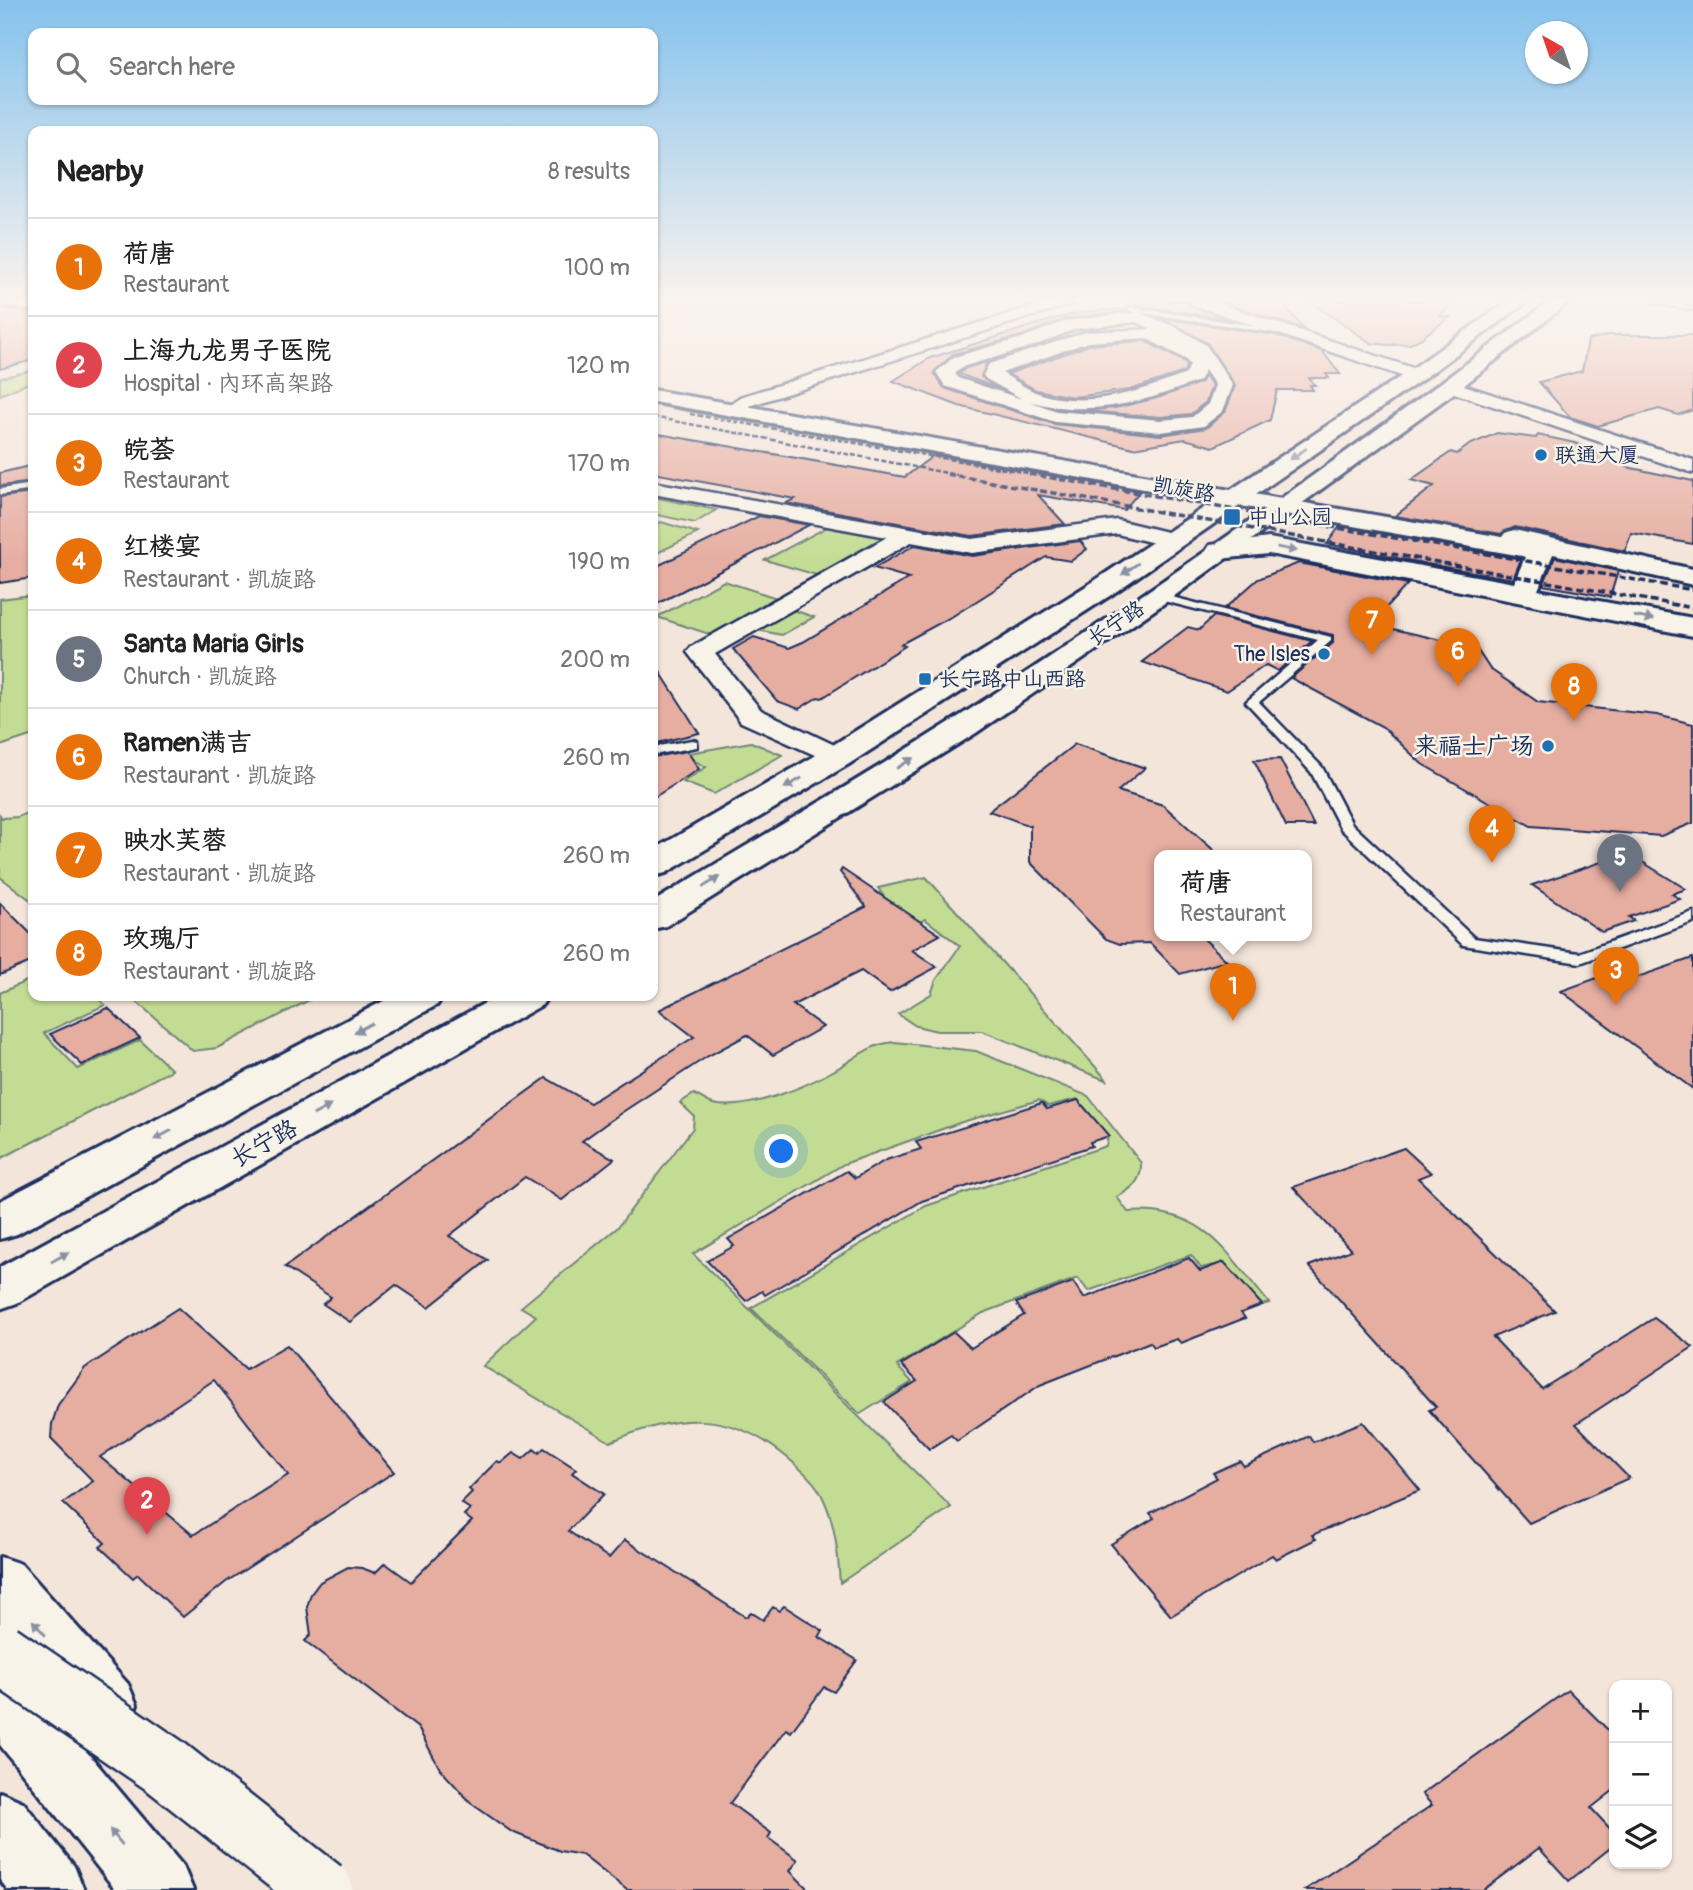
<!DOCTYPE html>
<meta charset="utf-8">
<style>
:root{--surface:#fff;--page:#f6f6f6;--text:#222;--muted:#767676;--line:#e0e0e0;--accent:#1f6fb2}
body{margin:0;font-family:Pangolin,"LXGW WenKai TC",sans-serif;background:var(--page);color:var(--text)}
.controls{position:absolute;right:21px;bottom:21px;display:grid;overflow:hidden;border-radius:14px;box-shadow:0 2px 5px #0004}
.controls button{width:63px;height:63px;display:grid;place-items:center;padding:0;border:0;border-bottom:2px solid var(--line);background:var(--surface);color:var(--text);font:35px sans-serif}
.compass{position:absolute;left:1525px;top:21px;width:63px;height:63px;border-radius:50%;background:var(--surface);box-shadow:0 2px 5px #0004;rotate:320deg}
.you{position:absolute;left:782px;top:1152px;width:24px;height:24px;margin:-18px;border:5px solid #fff;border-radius:50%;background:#1a73e8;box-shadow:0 0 0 10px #1a73e833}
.badge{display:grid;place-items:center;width:46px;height:46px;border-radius:50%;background:var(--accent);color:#fff;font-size:23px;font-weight:700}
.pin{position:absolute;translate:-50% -58px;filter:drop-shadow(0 2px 4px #0008)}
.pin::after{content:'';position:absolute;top:37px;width:24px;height:21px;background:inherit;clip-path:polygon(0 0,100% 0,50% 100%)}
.popup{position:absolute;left:1154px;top:850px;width:158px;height:91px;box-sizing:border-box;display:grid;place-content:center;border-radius:14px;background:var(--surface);filter:drop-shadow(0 2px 5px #0005);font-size:23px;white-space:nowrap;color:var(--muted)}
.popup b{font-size:26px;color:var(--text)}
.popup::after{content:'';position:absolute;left:50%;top:100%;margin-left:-14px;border:14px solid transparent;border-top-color:var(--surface)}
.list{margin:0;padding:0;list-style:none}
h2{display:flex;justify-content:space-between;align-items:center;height:91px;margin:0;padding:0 28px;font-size:30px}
h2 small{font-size:23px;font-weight:400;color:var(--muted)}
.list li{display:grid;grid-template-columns:46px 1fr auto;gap:21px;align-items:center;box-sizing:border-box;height:98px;padding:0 28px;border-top:2px solid var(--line)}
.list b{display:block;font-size:26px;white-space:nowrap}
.list p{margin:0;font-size:23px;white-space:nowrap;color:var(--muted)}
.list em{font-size:23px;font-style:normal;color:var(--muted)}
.icon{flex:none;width:38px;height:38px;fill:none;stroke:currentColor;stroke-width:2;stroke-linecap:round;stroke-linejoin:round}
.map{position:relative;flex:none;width:1693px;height:1890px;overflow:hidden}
.search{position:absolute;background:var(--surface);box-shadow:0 2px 5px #0004;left:28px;top:28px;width:630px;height:77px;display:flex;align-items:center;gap:18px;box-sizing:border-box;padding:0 24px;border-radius:14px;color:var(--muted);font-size:26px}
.panel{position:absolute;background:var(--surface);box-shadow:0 2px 5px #0004;left:28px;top:126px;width:630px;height:875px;border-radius:14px}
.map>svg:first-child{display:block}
</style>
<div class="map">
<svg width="1693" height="1890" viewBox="0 0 1693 1890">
<rect width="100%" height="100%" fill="#f4e5da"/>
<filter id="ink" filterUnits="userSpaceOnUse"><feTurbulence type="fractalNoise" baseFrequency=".0143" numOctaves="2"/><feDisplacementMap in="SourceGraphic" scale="14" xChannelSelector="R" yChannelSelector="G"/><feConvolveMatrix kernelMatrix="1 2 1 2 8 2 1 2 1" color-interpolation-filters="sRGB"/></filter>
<g filter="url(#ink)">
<g fill="#c3dc93" stroke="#6f8678" stroke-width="2">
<polygon points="33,370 33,381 0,395 0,378"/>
<polygon points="653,402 937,453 933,455 653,405"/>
<polygon points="653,497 716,510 695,523 653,514"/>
<polygon points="661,522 698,533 653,555 653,526"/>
<polygon points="829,526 889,537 820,576 765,560"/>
<polygon points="724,581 780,599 712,635 657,617"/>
<polygon points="33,595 33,735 0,746 0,599"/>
<polygon points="793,610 814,617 782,635 757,630"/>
<polygon points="751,742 782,755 714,794 683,782 706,767 693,760 689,753"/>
<polygon points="33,810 33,902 0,877 0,815 2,818 18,817"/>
<polygon points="926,877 1108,1081 982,1031 937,1031 916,1026 898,1014 931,994 936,980 960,946 925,919 920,922 885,898 878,888"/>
<polygon points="33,978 33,996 96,996 105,1005 44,1033 78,1069 140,1040 172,1070 0,1159 0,993"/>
<polygon points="130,996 317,996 217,1048 193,1051"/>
<path d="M895,1042L976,1051L1088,1096L1141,1163C1142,1181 1132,1189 1117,1197L1128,1212C1204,1206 1226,1252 1269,1303L1262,1305L1224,1263L1201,1268L1191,1255L1088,1291L1078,1278L983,1313L897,1366L912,1382L860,1414L751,1308L926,1206L1106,1146L1108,1136L1077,1099L1048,1106L1039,1100L962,1122L844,1164L693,1254L951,1507L840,1583C838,1555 836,1526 824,1500C817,1483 803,1471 789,1459C730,1409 677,1413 610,1442L483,1366L536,1316L521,1307L617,1228L693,1128L694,1116L680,1103L694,1094C700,1097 707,1102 713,1104C745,1112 805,1087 833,1071C855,1059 868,1044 895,1042Z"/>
</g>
<g fill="#e6ada1" stroke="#1b2f5e" stroke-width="2" fill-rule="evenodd">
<polygon points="1136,301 1188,301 1190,306 1227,319 1135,305"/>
<polygon points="1218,301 1281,301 1304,329"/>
<polygon points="1309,301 1454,301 1440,316 1450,317 1420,339 1410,344 1387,345 1371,343"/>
<polygon points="6,308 33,313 33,360 0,369 0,309"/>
<polygon points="1125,309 1127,311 1065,319 1021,336 953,354 934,373 944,388 1054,424 1161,435 1206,428 1225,412 1235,386 1207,343 1161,318 1275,335 1322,351 1340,374 1326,374 1329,378 1309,378 1315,385 1310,385 1313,390 1277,390 1270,420 1213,447 1185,439 1133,448 959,406 893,381 930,358 1057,318 1090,311"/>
<polygon points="1609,335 1693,335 1693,410 1678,415 1659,409 1598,426 1570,417 1539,382 1582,371 1588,340"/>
<polygon points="1145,341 1183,361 1187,365 1184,372 1130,390 1073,397 1036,390 1008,374 1089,345"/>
<polygon points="987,362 981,377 997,388 959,374 966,368"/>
<polygon points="1205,375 1212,385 1206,402 1191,414 1161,417 1084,411 1115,408 1157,398 1200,383"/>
<polygon points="653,433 905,477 934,455 1140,491 1124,510 1038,495 1065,524 972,536 786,503 795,499 653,473"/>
<polygon points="1497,433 1536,438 1538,435 1575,443 1627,467 1693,481 1693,544 1631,533 1625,551 1515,527 1501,534 1395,516 1434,486 1411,480 1451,452 1457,454 1469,445"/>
<polygon points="33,465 33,482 0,486 0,473"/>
<polygon points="33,493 33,578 0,583 0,497"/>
<polygon points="759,516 809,525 653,606 653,568"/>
<polygon points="1340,526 1521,559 1513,579 1427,564 1327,544"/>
<polygon points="1080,541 1087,549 1071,561 1046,557 953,616 901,644 905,646 822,698 818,697 799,709 777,701 733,649 754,637 789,648 803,642 909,578 874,568 915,545 972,556"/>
<polygon points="1555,557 1618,571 1610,597 1543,585"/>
<polygon points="1299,563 1408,584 1371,624 1476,648 1490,669 1538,702 1657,715 1693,724 1693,823 1661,836 1531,826 1422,764 1383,727 1291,678 1333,643 1333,635 1225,608 1258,579"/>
<polygon points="1214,616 1312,641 1278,671 1266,665 1227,691 1142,662 1188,627 1199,630"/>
<polygon points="653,661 684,709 699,733 653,744"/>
<polygon points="1075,744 1145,768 1118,791 1163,805 1219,855 1159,855 1159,935 1200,935 1227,961 1180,974 1150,943 1120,944 1106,939 1030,862 1030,826 989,811"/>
<polygon points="687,751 699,769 653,798 653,757"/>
<polygon points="1280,759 1314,826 1286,826 1254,760"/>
<polygon points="1628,853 1686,889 1672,894 1680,899 1629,917 1634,921 1602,932 1532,885"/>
<polygon points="842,869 940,935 912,950 937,967 890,992 861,971 793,1005 823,1027 773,1055 747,1035 708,1056 621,1113 582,1141 614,1159 562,1200 525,1177 449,1236 488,1260 429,1307 396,1285 350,1322 323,1304 331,1297 285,1267 546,1078 590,1103 694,1037 659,1010 866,907 840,872"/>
<polygon points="0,903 33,936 33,961 0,975"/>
<polygon points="1693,958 1693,1089 1561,991 1619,970 1632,979"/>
<polygon points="108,1008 140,1038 82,1065 50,1034"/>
<polygon points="1078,1100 1109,1136 1090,1142 1092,1146 922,1201 765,1295 762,1291 746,1301 707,1261 734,1246 728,1239 847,1171 855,1178 886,1160 921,1149 916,1142 1042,1103 1047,1109"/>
<polygon points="1404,1148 1431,1173 1418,1178 1555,1311 1493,1337 1542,1389 1654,1318 1693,1347 1576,1424 1629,1478 1529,1523 1429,1410 1436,1407 1309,1266 1351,1250 1293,1187"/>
<polygon points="1189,1258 1200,1271 1224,1262 1262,1305 1241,1313 1245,1318 1181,1343 1177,1339 1154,1347 1150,1342 1040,1385 957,1441 951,1435 929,1449 884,1402 917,1381 901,1365 954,1332 971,1348 1024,1315 1016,1303 1073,1282 1084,1298"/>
<path d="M178,1308L246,1369L287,1345L394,1472L226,1582L183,1617L138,1574L133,1578L100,1547L105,1543L63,1503L93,1481L51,1438L52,1424L58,1405L85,1368ZM214,1380L288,1475L193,1535L100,1457Z"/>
<polygon points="1363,1422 1420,1490 1312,1535 1316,1539 1276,1559 1272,1555 1171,1616 1111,1544 1154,1518 1150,1513 1217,1478 1213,1473 1240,1461 1244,1466 1309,1436 1313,1442"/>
<polygon points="544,1448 576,1469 572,1473 604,1494 568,1531 609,1558 625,1540 746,1617 751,1612 763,1620 773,1607 779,1611 784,1606 823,1631 819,1637 857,1660 834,1692 824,1687 791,1732 786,1729 730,1803 771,1833 768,1838 798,1860 790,1871 809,1890 627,1890 582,1855 560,1851 512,1832 472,1804 440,1769 418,1728 305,1641 311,1635 307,1607 311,1594 320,1582 348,1567 362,1568 375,1573 385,1563 411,1582 472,1521 464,1515 470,1509 461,1503 472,1492 469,1489 497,1461 501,1463 513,1453 523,1459 534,1449 539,1453"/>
<polygon points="1568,1690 1614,1736 1614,1790 1591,1808 1614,1833 1614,1845 1569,1881 1539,1848 1483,1890 1305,1890 1432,1805 1422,1794"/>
</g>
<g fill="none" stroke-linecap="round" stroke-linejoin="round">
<g stroke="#1b2f5e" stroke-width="5">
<g id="lane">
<polygon points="1655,301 1693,306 1693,310 1655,303"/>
<polygon points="1127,307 1283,330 1287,332 1283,334 1130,311"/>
<polygon points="33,484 33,490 0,495 0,489"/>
<polygon points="1156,593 1331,637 1331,641 1259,702 1322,767 1352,824 1474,938 1579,953 1693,912 1693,922 1580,963 1463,945 1341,829 1311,772 1246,702 1318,640 1152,598 1152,594"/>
<polygon points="692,740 697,741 697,747 653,755 653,747"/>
</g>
</g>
<g stroke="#1b2f5e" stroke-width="5">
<g id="street">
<polygon points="1050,301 1073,301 1071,304 752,405 733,414 724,408 740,397"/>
<polygon points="1190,301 1211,301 1422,371 1425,375 1422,379 1410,379 1191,304"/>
<path d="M1138,312L1178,328L1206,345L1233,385L1223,411L1204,426L1161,432L1055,422L945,386L936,372L954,357L1022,338L1066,321ZM1136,322L1153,329L1086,332L989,364L983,375L986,379L1022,399L958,378L955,373L965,366L1034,346L1075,329ZM1146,338L1185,359L1190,365L1186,374C1139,392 1085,410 1035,392C1023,387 1013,379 1002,373L1088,342ZM1205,370L1215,385L1208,404L1192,417L1161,420L1057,411L1028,401C1088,418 1142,403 1199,381Z"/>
<polygon points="1451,381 1693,460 1693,473 1445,390 1442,386"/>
<polygon points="653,482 972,539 1117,520 1179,535 1182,540 1179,545 1171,547 1117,534 972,553 911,542 715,654 761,710 847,751 851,757 847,763 837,765 741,722 687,652 691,647 887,537 653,494"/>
</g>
</g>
<g stroke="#1b2f5e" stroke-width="6">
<g id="secondary">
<polygon points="5,301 33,301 33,311 7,306"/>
<polygon points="653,390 1502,537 1505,533 1514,530 1693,569 1693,585 1553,554 1538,590 1693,618 1693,636 1269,554 1219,559 1210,557 1206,551 1210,545 1269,538 1514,583 1525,557 1522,556 653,402"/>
</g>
</g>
<g stroke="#1b2f5e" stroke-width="6">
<g id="primary">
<polygon points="1508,301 1528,301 1423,379 1111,595 849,764 666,873 653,876 653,850 825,750 1091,583 1409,371"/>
<path d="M1550,301H1570L1458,390L1166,602L976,733L666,926L653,929V902C753,841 856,782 955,719C1157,589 1359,446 1550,301Z"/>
<polygon points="393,996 443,996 437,1005 17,1234 0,1239 0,1201"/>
<polygon points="498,996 548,996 542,1005 17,1303 0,1309 0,1267"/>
<polygon points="0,1557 21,1564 128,1684 137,1705 128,1726 106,1735 84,1726 0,1626"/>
</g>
</g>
<g stroke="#1b2f5e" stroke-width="6">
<g id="highway">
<polygon points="0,1666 22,1675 183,1866 193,1890 116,1890 0,1745"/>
<polygon points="0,1792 23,1802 74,1866 84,1890 8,1890 0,1880"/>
</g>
</g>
<use href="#lane" fill="#f7f3e8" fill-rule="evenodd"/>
<use href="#street" fill="#f7f3e8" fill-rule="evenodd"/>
<use href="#secondary" fill="#f7f3e8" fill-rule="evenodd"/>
<use href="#primary" fill="#f7f3e8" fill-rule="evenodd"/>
<use href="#highway" fill="#f7f3e8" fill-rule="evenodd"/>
<g stroke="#1b2f5e" stroke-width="2.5" stroke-dasharray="5 2.5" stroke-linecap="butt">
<polyline points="26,301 33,302"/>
<polyline points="690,414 1039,475"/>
<polyline points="653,417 957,475"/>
</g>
<g stroke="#1b2f5e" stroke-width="3.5" stroke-dasharray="7 3.5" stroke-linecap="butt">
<polyline points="947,474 1693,608"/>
<polyline points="1029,474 1693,590"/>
</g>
<g stroke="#1b2f5e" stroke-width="65" stroke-linecap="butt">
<polyline id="highway-bridge" points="0,1653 165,1766 322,1890"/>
</g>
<use href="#highway-bridge" stroke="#f7f3e8" stroke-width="60"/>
</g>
<defs><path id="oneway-solid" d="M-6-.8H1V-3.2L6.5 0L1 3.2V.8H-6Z" transform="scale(1.75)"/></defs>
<g fill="#8991a3">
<use href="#oneway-solid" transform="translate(1298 454) rotate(146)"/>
<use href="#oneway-solid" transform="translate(1287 549) rotate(10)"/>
<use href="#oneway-solid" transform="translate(1130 569) rotate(145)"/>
<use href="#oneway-solid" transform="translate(1644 618) rotate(10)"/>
<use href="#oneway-solid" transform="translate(905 763) rotate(-32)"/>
<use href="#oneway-solid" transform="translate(793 783) rotate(150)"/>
<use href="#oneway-solid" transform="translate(711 882) rotate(-32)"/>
<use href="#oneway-solid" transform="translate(363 1028) rotate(152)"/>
<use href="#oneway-solid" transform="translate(322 1110) rotate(-29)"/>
<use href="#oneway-solid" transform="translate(163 1135) rotate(152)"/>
<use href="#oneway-solid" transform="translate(60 1257) rotate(-29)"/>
<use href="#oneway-solid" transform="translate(39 1628) rotate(-131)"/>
<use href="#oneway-solid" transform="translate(116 1837) rotate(-129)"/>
</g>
</g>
<linearGradient id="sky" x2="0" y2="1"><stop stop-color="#85c2ed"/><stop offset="0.53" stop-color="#faf3ee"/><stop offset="1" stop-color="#faf3ee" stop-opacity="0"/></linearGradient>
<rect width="1693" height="565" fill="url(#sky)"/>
<g fill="#1f6fb2" stroke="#f7f3e8" stroke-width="2.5">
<circle cx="1541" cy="455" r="7"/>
<rect x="1223" y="508" width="18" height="18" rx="3.5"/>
<circle cx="1324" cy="654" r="7"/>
<rect x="918" y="672" width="14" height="14" rx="3.5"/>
<circle cx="1548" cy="746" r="7"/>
</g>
<g text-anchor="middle" stroke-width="5" stroke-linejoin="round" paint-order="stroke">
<g font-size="21" fill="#1b2f5e" stroke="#f7f3e8" text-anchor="start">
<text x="1555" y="462">联通大厦</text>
<text x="1248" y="524">中山公园</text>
<text x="1310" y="661" text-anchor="end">The Isles</text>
<text x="939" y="686">长宁路中山西路</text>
</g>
<g font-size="21" fill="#1b2f5e" stroke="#f7f3e8">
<text transform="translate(1184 489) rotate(10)" y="7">凯旋路</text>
<text transform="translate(1116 623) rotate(-34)" y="7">长宁路</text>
</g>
<g font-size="24" fill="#1b2f5e" stroke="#f7f3e8" text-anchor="end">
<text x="1534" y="754">来福士广场</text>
</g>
<g font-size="24" fill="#1b2f5e" stroke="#f7f3e8">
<text transform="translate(264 1143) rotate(-29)" y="8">长宁路</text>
</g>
</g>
</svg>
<div class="controls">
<button>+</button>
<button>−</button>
<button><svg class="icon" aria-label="layers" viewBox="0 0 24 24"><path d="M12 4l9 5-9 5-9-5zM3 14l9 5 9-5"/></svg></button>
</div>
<svg class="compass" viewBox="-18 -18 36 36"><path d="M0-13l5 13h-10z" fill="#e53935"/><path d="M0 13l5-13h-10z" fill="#767676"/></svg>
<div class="you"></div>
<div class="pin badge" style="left:1233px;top:1021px;background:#e8710a">1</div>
<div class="popup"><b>荷唐</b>Restaurant</div>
<div class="pin badge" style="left:147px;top:1535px;background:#e0444e">2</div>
<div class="pin badge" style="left:1616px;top:1005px;background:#e8710a">3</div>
<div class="pin badge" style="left:1492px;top:863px;background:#e8710a">4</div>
<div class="pin badge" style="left:1620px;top:892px;background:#6b7280">5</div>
<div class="pin badge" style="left:1458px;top:686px;background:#e8710a">6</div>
<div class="pin badge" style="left:1372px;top:655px;background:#e8710a">7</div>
<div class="pin badge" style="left:1574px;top:721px;background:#e8710a">8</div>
<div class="search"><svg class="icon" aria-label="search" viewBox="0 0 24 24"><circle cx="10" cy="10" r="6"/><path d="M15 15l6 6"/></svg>Search here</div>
<section class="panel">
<h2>Nearby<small>8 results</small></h2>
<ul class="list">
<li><span class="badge" style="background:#e8710a">1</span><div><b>荷唐</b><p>Restaurant</p></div><em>100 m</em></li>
<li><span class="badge" style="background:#e0444e">2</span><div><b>上海九龙男子医院</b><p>Hospital · 内环高架路</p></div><em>120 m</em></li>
<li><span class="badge" style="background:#e8710a">3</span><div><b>皖荟</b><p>Restaurant</p></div><em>170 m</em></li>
<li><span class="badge" style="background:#e8710a">4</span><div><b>红楼宴</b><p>Restaurant · 凯旋路</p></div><em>190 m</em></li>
<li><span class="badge" style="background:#6b7280">5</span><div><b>Santa Maria Girls</b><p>Church · 凯旋路</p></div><em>200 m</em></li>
<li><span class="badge" style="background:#e8710a">6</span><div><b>Ramen满吉</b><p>Restaurant · 凯旋路</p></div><em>260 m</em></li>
<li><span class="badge" style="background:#e8710a">7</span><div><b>映水芙蓉</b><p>Restaurant · 凯旋路</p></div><em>260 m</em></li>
<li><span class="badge" style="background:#e8710a">8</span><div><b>玫瑰厅</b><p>Restaurant · 凯旋路</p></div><em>260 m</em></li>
</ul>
</section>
</div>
